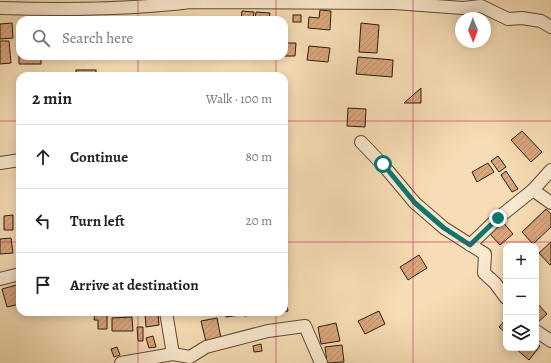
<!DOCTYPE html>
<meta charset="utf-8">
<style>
:root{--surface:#fff;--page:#f2f2f2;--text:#222;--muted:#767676;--line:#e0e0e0}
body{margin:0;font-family:Alegreya,serif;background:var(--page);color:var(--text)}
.controls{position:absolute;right:12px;bottom:12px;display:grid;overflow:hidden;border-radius:8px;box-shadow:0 2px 10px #0003}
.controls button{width:36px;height:36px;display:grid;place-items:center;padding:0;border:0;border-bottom:1px solid var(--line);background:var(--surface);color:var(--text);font:20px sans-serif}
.compass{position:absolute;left:455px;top:12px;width:36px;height:36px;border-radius:50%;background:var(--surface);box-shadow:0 2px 10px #0003;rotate:179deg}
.stop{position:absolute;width:12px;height:12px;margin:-9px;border:3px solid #0f766e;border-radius:50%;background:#fff}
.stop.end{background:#0f766e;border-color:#fff;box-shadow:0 1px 4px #0008}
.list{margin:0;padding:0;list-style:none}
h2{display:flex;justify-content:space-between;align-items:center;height:52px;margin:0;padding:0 16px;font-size:17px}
h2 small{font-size:13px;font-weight:400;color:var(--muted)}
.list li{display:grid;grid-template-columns:26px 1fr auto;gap:12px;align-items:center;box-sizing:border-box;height:64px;padding:0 16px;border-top:1px solid var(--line)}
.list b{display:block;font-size:15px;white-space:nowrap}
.list em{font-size:13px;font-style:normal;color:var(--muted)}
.icon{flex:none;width:22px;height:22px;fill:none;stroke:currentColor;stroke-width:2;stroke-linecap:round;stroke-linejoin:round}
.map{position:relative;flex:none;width:551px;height:363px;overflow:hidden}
.search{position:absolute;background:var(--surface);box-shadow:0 2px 10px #0003;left:16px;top:16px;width:272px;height:44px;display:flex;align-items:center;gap:10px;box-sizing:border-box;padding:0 14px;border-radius:12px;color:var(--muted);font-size:15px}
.panel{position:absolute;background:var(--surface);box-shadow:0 2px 10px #0003;left:16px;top:72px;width:272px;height:244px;border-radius:12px}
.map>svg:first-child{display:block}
</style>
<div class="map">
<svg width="551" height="363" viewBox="0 0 551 363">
<defs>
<pattern id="building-hatch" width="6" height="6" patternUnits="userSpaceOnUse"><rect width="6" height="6" fill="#dba77d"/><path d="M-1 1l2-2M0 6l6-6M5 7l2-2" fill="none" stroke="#bc8f6b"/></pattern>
</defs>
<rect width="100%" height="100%" fill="#f7ddb5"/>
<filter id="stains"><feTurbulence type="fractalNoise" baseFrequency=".005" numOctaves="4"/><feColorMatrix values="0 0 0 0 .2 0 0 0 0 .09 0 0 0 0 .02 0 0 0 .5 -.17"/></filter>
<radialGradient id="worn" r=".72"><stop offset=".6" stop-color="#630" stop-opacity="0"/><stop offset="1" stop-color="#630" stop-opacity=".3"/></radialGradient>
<g fill="url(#building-hatch)" stroke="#2a1c0d">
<polygon points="320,10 331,11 330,30 308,28 309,17 319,18"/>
<polygon points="242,11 254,12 253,20 241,20"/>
<polygon points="256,12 270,13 269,20 255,20"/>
<rect x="293" y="15" width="8" height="7"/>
<polygon points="12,23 13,38 0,39 0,24"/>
<polygon points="361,23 379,25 377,53 359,52"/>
<polygon points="0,41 9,41 11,63 0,64"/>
<polygon points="284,43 296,43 295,56 284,56"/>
<polygon points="19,46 20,56 41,56 41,64 19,64"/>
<polygon points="309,46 330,48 328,62 307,60"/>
<polygon points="358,57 393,60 392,77 356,74"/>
<rect x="76" y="70" width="20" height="6"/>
<polygon points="421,88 421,103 404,103"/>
<polygon points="348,108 366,109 365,127 347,126"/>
<polygon points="522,131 542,152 531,162 511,140"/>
<polygon points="498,156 506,167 499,172 491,161"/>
<polygon points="488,163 494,172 477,182 472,172"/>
<polygon points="506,171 518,189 512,192 501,175"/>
<polygon points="546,209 551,214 551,227 533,244 522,232"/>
<polygon points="13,215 13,230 4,230 4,216"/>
<polygon points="502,221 513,234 500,245 489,233"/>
<polygon points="11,238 13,253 0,254 0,239"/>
<polygon points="551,242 551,264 550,265 539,253"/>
<polygon points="419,255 427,268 408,280 400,267"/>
<polygon points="20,284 20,304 7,307 2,289"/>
<polygon points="284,288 288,311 284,312"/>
<polygon points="536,302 547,314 538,322 536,320"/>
<polygon points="379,311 385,324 365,334 358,321"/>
<polygon points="158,312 159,325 146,327 145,313"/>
<polygon points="225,312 239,312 240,315 226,317"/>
<polygon points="244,312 264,312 264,314 244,316"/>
<polygon points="95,313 107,313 107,329 98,329 98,320 94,320"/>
<polygon points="132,317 133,331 112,331 112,318"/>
<polygon points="217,318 221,338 206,342 201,321"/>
<polygon points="506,319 506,333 499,327"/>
<polygon points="336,323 340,341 321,344 318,327"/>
<polygon points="137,327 143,327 143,341 138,341"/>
<polygon points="153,336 156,347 149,348 146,338"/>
<polygon points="536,342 540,346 529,360 515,348 536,348"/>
<polygon points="261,344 262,351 254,352 253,346"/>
<polygon points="342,345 344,362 327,363 325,347"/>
<polygon points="117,347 120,355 114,357 111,349"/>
</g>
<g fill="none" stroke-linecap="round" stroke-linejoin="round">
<g stroke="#5d4c37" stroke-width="14">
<g id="minor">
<path d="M0,8C63,10 127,10 190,2L394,3L463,8L481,6L508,19L522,18L541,21L551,27"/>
<polyline points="361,142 383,165 415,203 444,228 485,254 484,273 495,283 506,298"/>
<polyline points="0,163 20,160"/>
<polyline points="551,170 533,190 551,203"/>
<polyline points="470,245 498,218 533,190"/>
<polyline points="0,279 20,274"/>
<polyline points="166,312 173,354"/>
<polyline points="536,331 551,341"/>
<polyline points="121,363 173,354 190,357 206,347 268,331 305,326 321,363"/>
</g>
</g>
<use href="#minor" stroke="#fae9cf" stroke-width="12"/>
</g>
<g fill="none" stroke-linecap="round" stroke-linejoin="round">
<polyline stroke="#0f766e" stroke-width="5" points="383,164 415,203 444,228 470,245 498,218"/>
</g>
<path fill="none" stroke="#c2185b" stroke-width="1" stroke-opacity="0.55" d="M138,0V20M276,0V20M413,0V363M138,56V76M276,56V76M0,121H20M284,121H551M0,242H20M284,242H551M138,312V363M276,312V363"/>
<rect width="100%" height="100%" filter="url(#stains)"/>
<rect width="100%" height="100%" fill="url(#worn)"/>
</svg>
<div class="controls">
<button>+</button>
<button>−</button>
<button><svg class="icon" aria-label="layers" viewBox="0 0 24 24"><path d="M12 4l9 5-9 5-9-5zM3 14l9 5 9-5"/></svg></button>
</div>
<svg class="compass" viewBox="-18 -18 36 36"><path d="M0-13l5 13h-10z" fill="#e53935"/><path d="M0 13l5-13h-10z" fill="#767676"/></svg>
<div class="stop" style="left:383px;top:164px"></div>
<div class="stop end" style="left:498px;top:218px"></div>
<div class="search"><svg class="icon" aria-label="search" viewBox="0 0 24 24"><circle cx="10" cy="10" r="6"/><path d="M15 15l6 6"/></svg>Search here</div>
<section class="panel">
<h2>2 min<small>Walk · 100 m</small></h2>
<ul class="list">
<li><svg class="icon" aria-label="ahead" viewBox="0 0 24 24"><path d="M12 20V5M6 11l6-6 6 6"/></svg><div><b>Continue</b></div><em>80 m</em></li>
<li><svg class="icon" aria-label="left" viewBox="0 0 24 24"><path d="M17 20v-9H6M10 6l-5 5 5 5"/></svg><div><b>Turn left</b></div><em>20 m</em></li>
<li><svg class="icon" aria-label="arrive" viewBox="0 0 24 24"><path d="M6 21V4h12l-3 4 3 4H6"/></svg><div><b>Arrive at destination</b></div></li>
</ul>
</section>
</div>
